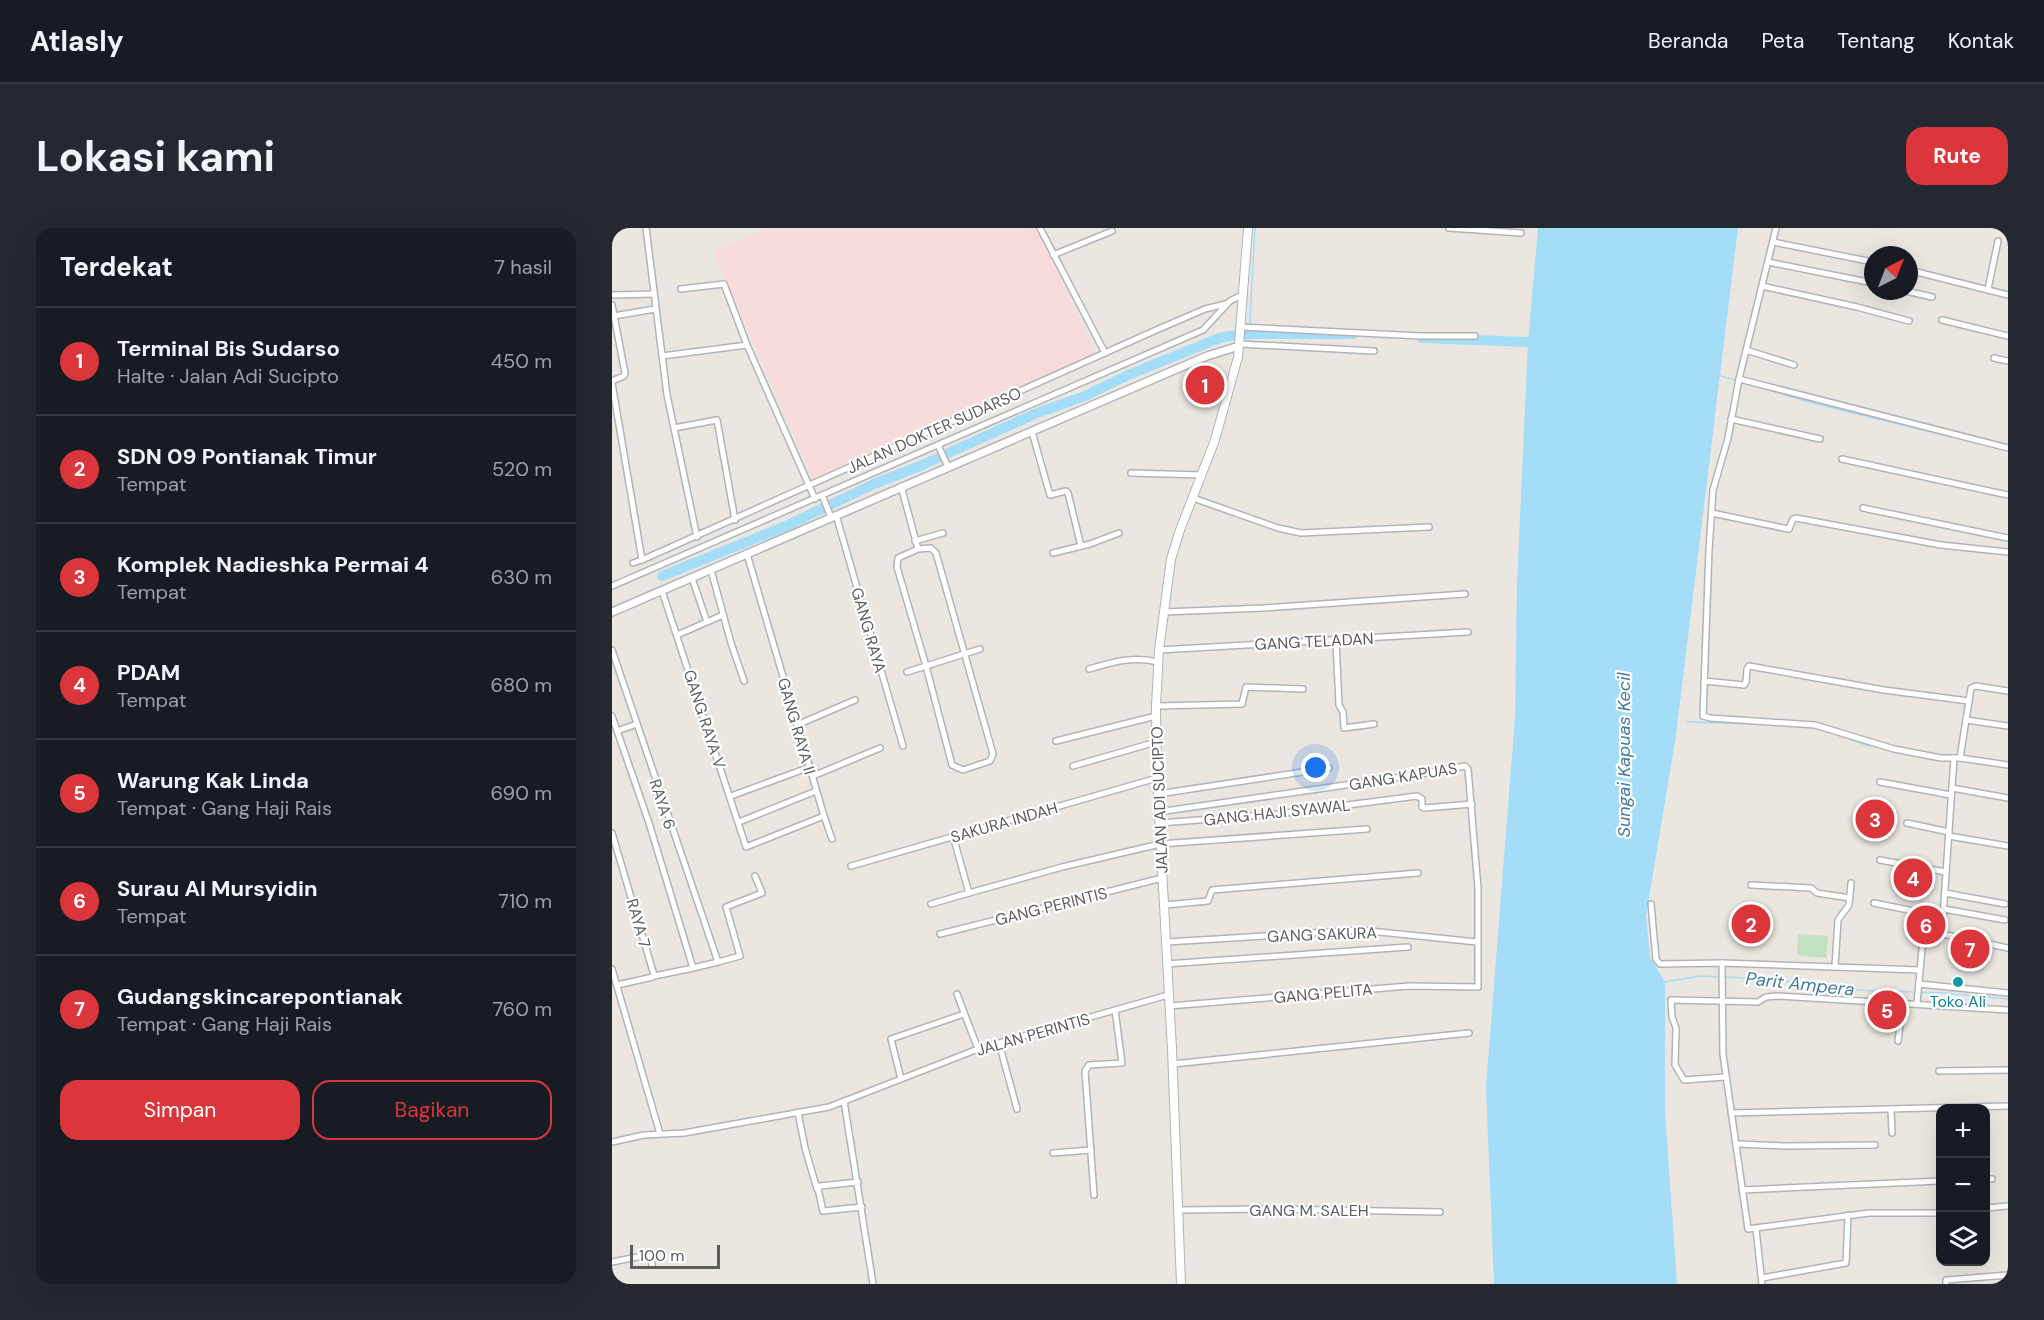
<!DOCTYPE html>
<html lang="id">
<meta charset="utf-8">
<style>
:root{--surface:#171b24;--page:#242831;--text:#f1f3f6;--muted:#9ea1a6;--line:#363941;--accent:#db363c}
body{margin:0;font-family:"DM Sans",sans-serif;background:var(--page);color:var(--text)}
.controls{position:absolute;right:18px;bottom:18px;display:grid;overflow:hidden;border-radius:12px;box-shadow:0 6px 24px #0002}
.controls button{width:54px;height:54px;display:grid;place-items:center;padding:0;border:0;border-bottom:2px solid var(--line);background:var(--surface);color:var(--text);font:30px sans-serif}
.compass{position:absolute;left:1252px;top:18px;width:54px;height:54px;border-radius:50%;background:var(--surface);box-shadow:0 6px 24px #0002;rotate:42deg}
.scale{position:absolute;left:18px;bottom:15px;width:90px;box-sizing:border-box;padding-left:6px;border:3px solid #595d60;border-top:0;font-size:16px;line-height:21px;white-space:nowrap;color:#595d60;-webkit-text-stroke:4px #fff;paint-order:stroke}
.you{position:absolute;left:704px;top:540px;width:21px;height:21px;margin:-15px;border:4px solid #fff;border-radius:50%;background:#1a73e8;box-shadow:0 0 0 9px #1a73e833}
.badge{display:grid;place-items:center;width:39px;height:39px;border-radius:50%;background:var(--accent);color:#fff;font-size:20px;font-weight:700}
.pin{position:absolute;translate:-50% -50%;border:3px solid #fff;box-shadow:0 2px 6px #0006}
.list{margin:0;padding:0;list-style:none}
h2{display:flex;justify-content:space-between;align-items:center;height:78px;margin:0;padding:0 24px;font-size:26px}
h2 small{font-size:20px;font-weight:400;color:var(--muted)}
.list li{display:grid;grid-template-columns:39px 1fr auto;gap:18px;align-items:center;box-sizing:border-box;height:108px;padding:0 24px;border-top:2px solid var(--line)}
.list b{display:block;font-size:22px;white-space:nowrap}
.list p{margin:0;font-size:20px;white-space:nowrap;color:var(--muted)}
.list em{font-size:20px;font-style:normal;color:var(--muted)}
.actions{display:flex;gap:12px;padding:18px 24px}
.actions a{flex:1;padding:14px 0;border:2px solid var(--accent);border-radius:18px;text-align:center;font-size:21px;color:var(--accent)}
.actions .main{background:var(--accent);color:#fff}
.icon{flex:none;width:33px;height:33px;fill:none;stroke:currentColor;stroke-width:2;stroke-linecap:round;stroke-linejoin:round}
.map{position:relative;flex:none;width:1396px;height:1056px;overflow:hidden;border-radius:18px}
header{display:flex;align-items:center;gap:36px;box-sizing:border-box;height:84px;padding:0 30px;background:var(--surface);border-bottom:2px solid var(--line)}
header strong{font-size:28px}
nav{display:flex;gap:33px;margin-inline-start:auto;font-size:21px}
.intro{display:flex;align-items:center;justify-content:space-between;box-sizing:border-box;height:144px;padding:0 36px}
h1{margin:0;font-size:42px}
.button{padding:15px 27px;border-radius:18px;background:var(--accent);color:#fff;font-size:21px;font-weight:700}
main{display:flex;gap:36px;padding:0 36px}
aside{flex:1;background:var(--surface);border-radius:18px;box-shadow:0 6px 24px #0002}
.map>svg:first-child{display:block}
</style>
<header>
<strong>Atlasly</strong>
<nav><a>Beranda</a><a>Peta</a><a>Tentang</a><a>Kontak</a></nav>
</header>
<div class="intro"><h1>Lokasi kami</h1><a class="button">Rute</a></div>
<main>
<aside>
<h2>Terdekat<small>7 hasil</small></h2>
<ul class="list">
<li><span class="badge">1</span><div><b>Terminal Bis Sudarso</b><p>Halte · Jalan Adi Sucipto</p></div><em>450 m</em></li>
<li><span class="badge">2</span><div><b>SDN 09 Pontianak Timur</b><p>Tempat</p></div><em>520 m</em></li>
<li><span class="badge">3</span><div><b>Komplek Nadieshka Permai 4</b><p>Tempat</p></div><em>630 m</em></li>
<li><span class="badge">4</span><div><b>PDAM</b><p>Tempat</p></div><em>680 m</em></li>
<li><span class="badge">5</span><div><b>Warung Kak Linda</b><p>Tempat · Gang Haji Rais</p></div><em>690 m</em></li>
<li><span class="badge">6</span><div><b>Surau Al Mursyidin</b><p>Tempat</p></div><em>710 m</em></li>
<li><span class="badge">7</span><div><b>Gudangskincarepontianak</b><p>Tempat · Gang Haji Rais</p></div><em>760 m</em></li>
</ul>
<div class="actions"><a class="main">Simpan</a><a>Bagikan</a></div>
</aside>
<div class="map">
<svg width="1396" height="1056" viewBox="0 0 1396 1056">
<rect width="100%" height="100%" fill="#ebe7e0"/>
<polygon fill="#f8dcdc" points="156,0 425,0 484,127 201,252 102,24"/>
<polygon fill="#c2e1be" points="1186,706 1216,708 1214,730 1185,727"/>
<polygon fill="#a3ddf8" points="926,0 1126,0 1064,507 1034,688 1038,729 1053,754 1053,883 1065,1056 882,1056 874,859 903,489 905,356 916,114"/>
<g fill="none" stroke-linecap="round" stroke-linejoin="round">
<g stroke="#a3ddf8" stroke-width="1.5">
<polyline points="638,94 643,0"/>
<polyline points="637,106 637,104"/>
<polyline points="1106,147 1122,152"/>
<polyline points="1141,157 1200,175 1369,216"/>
<polyline points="1075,494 1146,496"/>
<polyline points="1221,505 1257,518"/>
<polyline points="1113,749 1154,751 1241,762 1332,765 1396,771"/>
<polyline points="1053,754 1088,748 1108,749"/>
</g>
<g stroke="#a3ddf8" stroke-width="10">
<polyline points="810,110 916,114"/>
<polyline points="50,348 174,298 262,256 308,238 425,185 473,168 516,147 610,109 637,106 741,106"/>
</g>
<g stroke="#b1b4b7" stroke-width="8">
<g id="minor">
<polyline points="34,0 55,167 85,309"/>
<polyline points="428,0 493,125"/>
<polyline points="837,0 909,5"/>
<polyline points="1164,0 1127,151 1116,210 1101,262 1097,322 1091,488 1098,490 1203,497 1282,521 1329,530 1348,530"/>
<polyline points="1161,14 1261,34"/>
<polyline points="441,27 500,3"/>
<polyline points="1156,34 1261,55"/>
<polyline points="1297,42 1396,67"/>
<polyline points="1150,58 1245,79 1297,93"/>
<polyline points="69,61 112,56 135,117"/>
<polyline points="1376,61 1386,13"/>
<polyline points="1294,63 1320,69"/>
<polyline points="0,67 42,66"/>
<polyline points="0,77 13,145 12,148 0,153"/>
<polyline points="2,88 43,81"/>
<polyline points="1330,92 1396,108"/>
<polyline points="629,99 809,108 863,108"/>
<polyline points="627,116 762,123"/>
<polyline points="1134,122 1182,137"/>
<polyline points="50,128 135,117 203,271"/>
<polyline points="1382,130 1396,133"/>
<polyline points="1127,151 1396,220"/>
<polyline points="0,155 30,332 21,335"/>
<polyline points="1119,191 1208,211"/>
<polyline points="62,200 105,192 123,292"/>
<polyline points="420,204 438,267 454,263 456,265 469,318"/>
<polyline points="326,217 336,239"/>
<polyline points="1230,231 1396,267"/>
<polyline points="519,245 590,247"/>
<polyline points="289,258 306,321 319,320 324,325 381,526 378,533 351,542 340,537 314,438 285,339 286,330 306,321"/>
<polyline points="210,267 219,289"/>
<polyline points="581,270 666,300 689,305 817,299"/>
<polyline points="1251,280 1396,310"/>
<polyline points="1100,285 1176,301 1177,301 1181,291 1184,290 1329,317 1396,324"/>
<polyline points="224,287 291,518"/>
<polyline points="303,313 331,305"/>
<polyline points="441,325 478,316 507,305"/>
<polyline points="30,332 542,103 593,81 614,76"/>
<polyline points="99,342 119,415 132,453"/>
<polyline points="80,350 95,394"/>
<polyline points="0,358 591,102 618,73 632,66"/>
<polyline points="50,363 134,619 212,588 135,326"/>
<polyline points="552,384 652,380 853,366"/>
<polyline points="65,407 111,387"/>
<polyline points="724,412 727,477 731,484 732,500 762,496"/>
<polyline points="0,422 106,734 81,740"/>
<polyline points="547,422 856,404"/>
<path d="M477,441C501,434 521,428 546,434"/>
<polyline points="295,444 368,421"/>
<polyline points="1092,453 1132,457 1134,454 1135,441 1137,438 1272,462 1357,473"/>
<polyline points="1396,463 1364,458 1359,460 1348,530 1396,537"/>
<polyline points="544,478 630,476 634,459 691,461"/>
<polyline points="0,488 37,595 81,740 42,748"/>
<polyline points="1354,492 1396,498"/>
<polyline points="185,497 243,472"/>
<polyline points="5,503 25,496"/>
<polyline points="444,513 544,488"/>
<polyline points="1342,530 1331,689 1321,704 1396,720"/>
<polyline points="461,538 544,514"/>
<polyline points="201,548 268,520"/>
<polyline points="1268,554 1339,567"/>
<polyline points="1340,560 1396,570"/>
<polyline points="546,566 717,540"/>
<polyline points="119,568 198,539"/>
<polyline points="546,584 796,548 853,538 856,541 866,660 866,759 797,758 557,778"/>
<polyline points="212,588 220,611"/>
<polyline points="127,594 204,563"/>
<polyline points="547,595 666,586 805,568 810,571 810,579 812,580 860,576"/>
<polyline points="1295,595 1337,604"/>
<polyline points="0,605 42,747 41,749 5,757"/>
<polyline points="341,608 357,665 450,639 548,616 755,601"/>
<polyline points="1337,608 1396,618"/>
<polyline points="1268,632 1334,644"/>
<polyline points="239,638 545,550"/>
<polyline points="1139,657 1199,660 1205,665 1238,670"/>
<polyline points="1333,665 1393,676"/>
<polyline points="1262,675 1331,689"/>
<polyline points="319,676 357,665"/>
<polyline points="1039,676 1044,731 1048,736 1110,735 1307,742"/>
<polyline points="553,677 596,673 600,662 806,645"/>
<polyline points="1332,681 1393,692"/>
<polyline points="328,706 550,650"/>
<polyline points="555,714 748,702 865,714"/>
<polyline points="106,734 128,728 114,679 150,665 143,648"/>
<polyline points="1110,735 1111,826 1136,1001 1257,985 1328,985"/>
<polyline points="554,736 796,719"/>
<polyline points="1223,739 1226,692 1237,677 1239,655"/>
<polyline points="0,741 48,906"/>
<polyline points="1307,756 1396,765"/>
<polyline points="345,766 366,821"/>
<polyline points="1305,775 1310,721 1311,716 1321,704"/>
<polyline points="1286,813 1291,775"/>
<polyline points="387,815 405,881"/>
<polyline points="561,836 857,805"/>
<polyline points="1327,843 1396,842"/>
<polyline points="1113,849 1072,852 1063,837 1064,800 1060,789 1059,772 1146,774 1154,769 1166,768 1396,782"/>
<polyline points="289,851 366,821 556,767"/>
<polyline points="232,873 261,1056"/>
<polyline points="1279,881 1280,905"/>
<polyline points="186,884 193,920 205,961"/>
<polyline points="1119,885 1396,878"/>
<polyline points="0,914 32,907 72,905 217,879 289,851 279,811 352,786"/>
<polyline points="1124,916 1175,918 1263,917"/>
<polyline points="441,925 479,922"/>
<polyline points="1374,951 1380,951"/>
<polyline points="246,954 208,958 206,961 211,983 250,979"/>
<polyline points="1130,962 1328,953"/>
<polyline points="482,967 473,843 477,837 510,835 503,782"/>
<polyline points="1374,980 1396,978"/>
<polyline points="566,982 661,981 828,984"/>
<polyline points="1144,1001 1150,1056"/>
<polyline points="0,1034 35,1027 39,1030 40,1037"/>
<polyline points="1150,1050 1234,1035 1236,987"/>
<polyline points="1334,1056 1334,1052 1396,1047"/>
</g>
</g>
<g stroke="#b1b4b7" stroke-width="10">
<polyline id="tertiary" points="0,384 595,128 627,118"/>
</g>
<g stroke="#b0b4b7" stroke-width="10">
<polyline id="secondary" points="569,1056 560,821 545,550 544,478 547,422 559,331 568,302 603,212 626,129 636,0"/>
</g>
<use href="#minor" stroke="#fff" stroke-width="5"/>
<use href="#tertiary" stroke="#fff" stroke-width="7"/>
<use href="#secondary" stroke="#fff" stroke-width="8"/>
</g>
<circle fill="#0f9aa8" stroke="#fff" stroke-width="2" cx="1346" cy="754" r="6"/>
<g text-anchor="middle" stroke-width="4.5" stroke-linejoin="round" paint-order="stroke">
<g font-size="16" fill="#595d60" stroke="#fff">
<text transform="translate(322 202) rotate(-24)" y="6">JALAN DOKTER SUDARSO</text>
<text transform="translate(257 402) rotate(74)" y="6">GANG RAYA</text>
<text transform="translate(702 413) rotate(-3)" y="6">GANG TELADAN</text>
<text transform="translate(93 491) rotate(72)" y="6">GANG RAYA V</text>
<text transform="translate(185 498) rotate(74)" y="6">GANG RAYA II</text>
<text transform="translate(791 548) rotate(-9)" y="6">GANG KAPUAS</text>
<text transform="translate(547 572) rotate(-92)" y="6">JALAN ADI SUCIPTO</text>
<text transform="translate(51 576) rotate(72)" y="6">RAYA 6</text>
<text transform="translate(665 584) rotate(-6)" y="6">GANG HAJI SYAWAL</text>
<text transform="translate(392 594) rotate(-16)" y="6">SAKURA INDAH</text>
<text transform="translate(439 678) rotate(-14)" y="6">GANG PERINTIS</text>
<text transform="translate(27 695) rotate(74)" y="6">RAYA 7</text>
<text transform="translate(710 706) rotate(-2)" y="6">GANG SAKURA</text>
<text transform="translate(711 765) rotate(-5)" y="6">GANG PELITA</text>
<text transform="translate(421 806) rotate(-16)" y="6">JALAN PERINTIS</text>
<text x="697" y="988">GANG M. SALEH</text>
</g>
<g font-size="16" fill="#0d838f" stroke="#fff">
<text x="1346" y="779">Toko Ali</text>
</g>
<g font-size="18" font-style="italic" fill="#417a9f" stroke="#fff">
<text transform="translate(1012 527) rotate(-90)" y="6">Sungai Kapuas Kecil</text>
<text transform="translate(1188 756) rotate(6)" y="6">Parit Ampera</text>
</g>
</g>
</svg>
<div class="controls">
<button>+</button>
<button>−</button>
<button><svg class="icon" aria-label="layers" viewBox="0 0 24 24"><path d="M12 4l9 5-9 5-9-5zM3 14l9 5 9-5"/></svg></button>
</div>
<svg class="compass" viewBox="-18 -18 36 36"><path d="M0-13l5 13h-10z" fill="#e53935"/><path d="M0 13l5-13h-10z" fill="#9ea1a6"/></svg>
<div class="scale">100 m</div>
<div class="you"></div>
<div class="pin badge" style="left:593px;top:157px">1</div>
<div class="pin badge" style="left:1139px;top:696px">2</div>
<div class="pin badge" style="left:1263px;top:591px">3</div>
<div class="pin badge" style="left:1301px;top:650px">4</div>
<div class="pin badge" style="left:1275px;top:782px">5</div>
<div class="pin badge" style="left:1314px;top:697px">6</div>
<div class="pin badge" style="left:1358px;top:721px">7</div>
</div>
</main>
